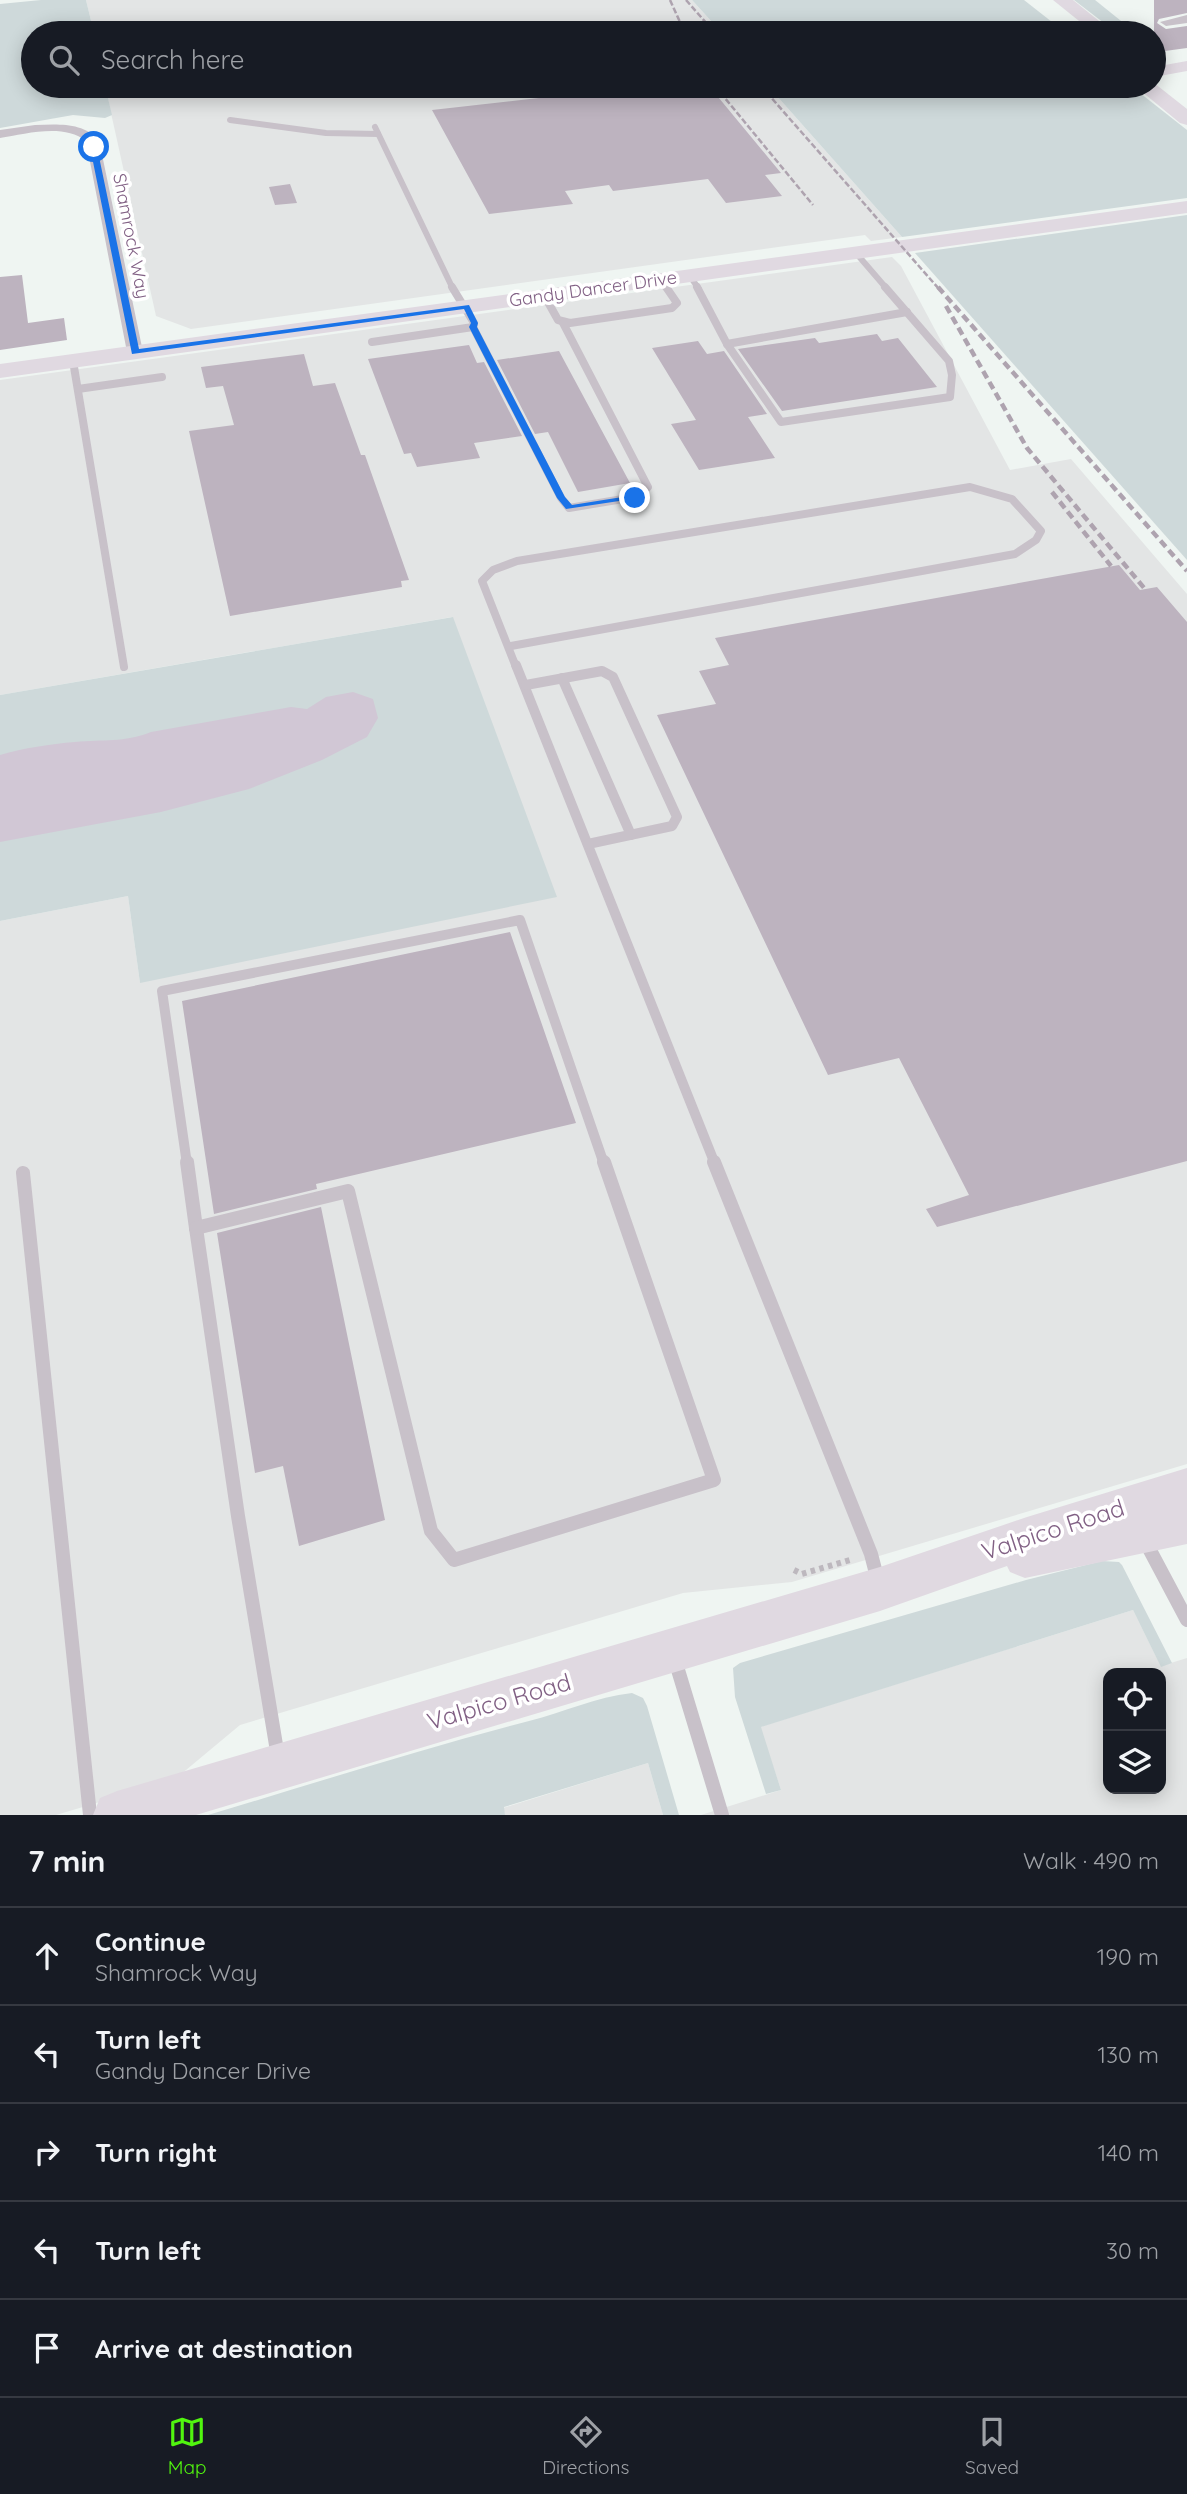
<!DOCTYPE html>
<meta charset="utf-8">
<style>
:root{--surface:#171b24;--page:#20242c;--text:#f1f3f6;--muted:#9ea1a6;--line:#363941;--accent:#51f50f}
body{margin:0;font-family:Quicksand,sans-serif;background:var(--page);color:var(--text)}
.controls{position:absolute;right:21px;bottom:21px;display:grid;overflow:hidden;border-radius:14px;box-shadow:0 4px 18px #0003}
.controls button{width:63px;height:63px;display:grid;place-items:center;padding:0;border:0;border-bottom:2px solid var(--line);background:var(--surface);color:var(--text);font:35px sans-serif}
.stop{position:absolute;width:21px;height:21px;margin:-16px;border:5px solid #1a73e8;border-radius:50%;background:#fff}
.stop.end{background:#1a73e8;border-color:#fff;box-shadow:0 2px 7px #0008}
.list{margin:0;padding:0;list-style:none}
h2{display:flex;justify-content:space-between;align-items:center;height:91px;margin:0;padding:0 28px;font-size:30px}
h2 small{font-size:23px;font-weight:400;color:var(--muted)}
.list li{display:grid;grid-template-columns:46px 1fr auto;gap:21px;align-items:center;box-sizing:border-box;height:98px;padding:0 28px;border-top:2px solid var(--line)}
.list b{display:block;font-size:26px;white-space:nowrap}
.list p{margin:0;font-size:23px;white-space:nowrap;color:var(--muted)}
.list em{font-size:23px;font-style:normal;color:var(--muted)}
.icon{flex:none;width:38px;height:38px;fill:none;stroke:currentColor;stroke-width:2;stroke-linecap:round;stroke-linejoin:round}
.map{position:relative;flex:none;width:1187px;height:1815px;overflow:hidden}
.search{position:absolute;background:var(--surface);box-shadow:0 4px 18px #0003;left:21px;right:21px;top:21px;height:77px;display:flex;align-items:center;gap:18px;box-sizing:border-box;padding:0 24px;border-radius:38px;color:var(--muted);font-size:26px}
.sheet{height:581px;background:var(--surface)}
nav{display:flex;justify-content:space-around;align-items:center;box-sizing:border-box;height:98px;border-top:2px solid var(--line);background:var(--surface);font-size:19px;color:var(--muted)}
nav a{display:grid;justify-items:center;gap:4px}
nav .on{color:var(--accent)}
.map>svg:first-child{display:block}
</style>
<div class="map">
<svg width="1187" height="1815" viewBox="0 0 1187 1815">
<rect width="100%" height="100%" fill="#eff5f2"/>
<g fill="#e3e5e5" fill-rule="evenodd">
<polygon points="86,0 692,0 722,33 94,33"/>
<polygon points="105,86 768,86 902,237 871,241 865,235 191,329 156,316"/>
<polygon points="892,257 901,266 1010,470 1071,459 1187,594 1187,1464 792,1582 683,1593 240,1725 174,1780 56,1815 0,1815 0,921 128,896 140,983 452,617 0,695 0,380"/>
<path d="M1133,1610L1161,1666L1187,1658V1815H701L781,1790L760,1727ZM1108,1673H1161V1789H1108Z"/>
<polygon points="648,1763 663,1815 505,1815 503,1808"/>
</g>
<g fill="#ced9da">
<polygon points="41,0 86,0 94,33 33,33 33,86 105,86 112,115 105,118 73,115 0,128 0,4"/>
<polygon points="692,0 1024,0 1066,33 722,33"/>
<polygon points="1074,0 1095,0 1136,33 1117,33"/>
<polygon points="768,86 1131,86 1187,130 1187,198 902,237"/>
<polygon points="1187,215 1187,560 915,253"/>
<polygon points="453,617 557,897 140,983 128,896 0,921 0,695"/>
<polygon points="1102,1561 1119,1562 1122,1565 1172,1663 1161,1667 1133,1610 761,1727 781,1790 766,1794 735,1697 733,1668 740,1663 1026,1580"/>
<path d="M632,1693L643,1698L647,1706L679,1815H663L648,1763L504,1807L505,1815H208C315,1783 421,1749 529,1721C564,1712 596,1697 632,1693Z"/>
</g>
<path fill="#d1c7d5" d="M353,692L373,699L378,718L367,737L322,760L249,789L161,812L0,842V755C24,748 50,744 75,742C104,739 123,743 151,732L291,707L307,709L326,697Z"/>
<g fill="#bdb3bf">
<polygon points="1154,0 1187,0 1187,13 1159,19 1157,23 1166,29 1187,26 1187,48 1165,51 1154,43"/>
<polygon points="644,86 709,86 781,173 765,175 782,196 726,203 708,179 613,191 609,185 565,191 573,204 489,214 432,110"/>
<polygon points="290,184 297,203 275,205 269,187"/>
<polygon points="22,275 28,323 64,318 67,340 0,350 0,277"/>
<polygon points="877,334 882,341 898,338 937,387 782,411 738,349 815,338 819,343"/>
<polygon points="698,341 707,354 724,351 767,414 748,417 775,458 699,470 671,424 696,420 652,348"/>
<polygon points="469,345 477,363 484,362 522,436 474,443 480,458 417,467 411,453 404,454 368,359"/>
<polygon points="559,351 630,483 578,492 548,432 535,434 497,360"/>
<polygon points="304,354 313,386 335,383 361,455 365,455 409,580 401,581 402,587 230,616 189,431 234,425 223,386 206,388 201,367"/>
<polygon points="1119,565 1140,590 1157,587 1187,622 1187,1161 937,1227 926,1209 969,1195 899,1058 828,1075 657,715 716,704 699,671 729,665 715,638"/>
<polygon points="510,932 576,1123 316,1184 317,1189 214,1214 182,1001"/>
<polygon points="321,1207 385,1520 299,1546 283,1466 255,1473 217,1233"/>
</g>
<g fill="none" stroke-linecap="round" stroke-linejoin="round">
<polyline stroke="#bdb8be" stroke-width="6" stroke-dasharray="4.5 4.5" stroke-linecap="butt" points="794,1570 802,1574 853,1559"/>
<g stroke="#c8c1c9" stroke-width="6">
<polyline points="230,120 326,133 378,134"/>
<polyline points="375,127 453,289"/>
<polyline points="856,253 887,289"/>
<polyline points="689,275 699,289"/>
<polyline points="661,279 668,289"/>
</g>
<g stroke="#c8c1c9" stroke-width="8">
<polyline points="697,287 727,344 781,422 950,397 952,375 949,361 885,287"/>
<polyline points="544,295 558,320 570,323 672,308 677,303 666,287"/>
<polyline points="473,327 561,498 569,508 635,497 648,487 563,323"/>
<polyline points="372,342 473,327 474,323 452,287"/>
<polyline points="727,344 907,312"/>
<polyline points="73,361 124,667"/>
<polyline points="78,389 162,377"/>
<polyline points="511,646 1015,554 1036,540 1041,531 1012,499 970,487 517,561 493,570 482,581 516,667"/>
</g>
<g stroke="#c8c1c9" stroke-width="10">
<polyline points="516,665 715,1164"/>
<polyline points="562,678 631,835"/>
<polyline points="526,685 602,671 613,677 677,817 672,826 588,844"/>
<polyline points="187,1164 162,991 520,920 604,1164"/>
</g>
<g stroke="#c8c1c9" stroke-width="14">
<polyline points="187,1162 196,1228"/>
<polyline points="714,1162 871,1554 878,1581"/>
<polyline points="23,1173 90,1815"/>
<polyline points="196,1228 238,1516 278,1757"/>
<polyline points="196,1228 348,1191 431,1531 454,1560 714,1480 604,1162"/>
<polyline points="1144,1539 1187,1620"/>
<polyline points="675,1660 722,1815"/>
</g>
<g fill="#c8c1c9" fill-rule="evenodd">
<polygon points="1187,15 1187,23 1166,26 1160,22"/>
<path d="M35,125C57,124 83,122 99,140L143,352L141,355L135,357L127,352L86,141C64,123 25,134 0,138V130Z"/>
</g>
<g fill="#e0d9e1" fill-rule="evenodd">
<polygon points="1187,61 1187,71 1154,77 1154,67"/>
<polygon points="1187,201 1187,213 0,378 0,364"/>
<polygon points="1187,1468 1187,1544 1025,1578 1010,1572 1007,1566 880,1611 196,1815 93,1815 100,1798 117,1791 880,1567 1027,1517"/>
</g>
<g fill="#e0d9e1" fill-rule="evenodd">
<polygon points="1053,0 1073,0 1114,33 1094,33"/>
<polygon points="1154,83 1187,109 1187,125 1180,123 1135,86 1154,86"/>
</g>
<g stroke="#aea3af" stroke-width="2.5" stroke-dasharray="6 2.5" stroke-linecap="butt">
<polyline points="670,0 685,33"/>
<polyline points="686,0 715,33"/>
<polyline points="715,86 813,205"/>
<polyline points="761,86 939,289"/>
</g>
<g stroke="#aea3af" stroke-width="4.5" stroke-dasharray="8 4.5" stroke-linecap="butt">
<polyline points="938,287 1187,571"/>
<polyline points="946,306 1027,448 1145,589"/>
<polyline points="1052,492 1111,566"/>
</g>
</g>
<polygon fill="#1a73e8" points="94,145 97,147 139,349 469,305 478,323 477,327 565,497 572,505 635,495 639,498 566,509 557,498 469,327 471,323 464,309 132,354 90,147"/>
<g text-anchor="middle" stroke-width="7" stroke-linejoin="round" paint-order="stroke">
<g font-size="18" fill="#816084" stroke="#fff">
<text transform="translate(131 236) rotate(79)" y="6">Shamrock Way</text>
<text transform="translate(593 289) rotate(-8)" y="6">Gandy Dancer Drive</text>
</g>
<g font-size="24" fill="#816084" stroke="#fff">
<text transform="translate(1053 1530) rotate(-18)" y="8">Valpico Road</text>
<text transform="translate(499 1702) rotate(-16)" y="8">Valpico Road</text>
</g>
</g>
</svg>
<div class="controls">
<button><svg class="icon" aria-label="locate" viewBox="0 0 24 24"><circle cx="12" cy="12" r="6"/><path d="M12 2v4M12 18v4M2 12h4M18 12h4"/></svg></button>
<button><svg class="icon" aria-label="layers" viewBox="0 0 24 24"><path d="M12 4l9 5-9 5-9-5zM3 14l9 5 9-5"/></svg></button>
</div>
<div class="stop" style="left:94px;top:147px"></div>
<div class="stop end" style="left:635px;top:498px"></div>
<div class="search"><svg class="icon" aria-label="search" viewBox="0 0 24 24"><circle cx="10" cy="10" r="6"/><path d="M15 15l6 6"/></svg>Search here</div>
</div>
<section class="sheet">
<h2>7 min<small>Walk · 490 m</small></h2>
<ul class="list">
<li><svg class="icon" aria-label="ahead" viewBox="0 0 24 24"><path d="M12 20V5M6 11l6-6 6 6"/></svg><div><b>Continue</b><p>Shamrock Way</p></div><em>190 m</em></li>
<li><svg class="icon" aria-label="left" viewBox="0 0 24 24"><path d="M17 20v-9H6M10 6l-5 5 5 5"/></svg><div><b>Turn left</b><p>Gandy Dancer Drive</p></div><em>130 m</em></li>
<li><svg class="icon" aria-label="right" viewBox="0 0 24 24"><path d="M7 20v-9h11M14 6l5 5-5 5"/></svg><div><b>Turn right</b></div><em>140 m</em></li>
<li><svg class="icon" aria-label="left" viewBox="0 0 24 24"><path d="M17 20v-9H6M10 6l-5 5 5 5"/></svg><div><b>Turn left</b></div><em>30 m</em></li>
<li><svg class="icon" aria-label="arrive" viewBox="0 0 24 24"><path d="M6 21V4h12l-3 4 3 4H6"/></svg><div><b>Arrive at destination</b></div></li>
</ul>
</section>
<nav>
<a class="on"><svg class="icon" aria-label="map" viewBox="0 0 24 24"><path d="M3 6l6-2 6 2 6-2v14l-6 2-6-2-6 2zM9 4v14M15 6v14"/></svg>Map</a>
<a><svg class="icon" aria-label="directions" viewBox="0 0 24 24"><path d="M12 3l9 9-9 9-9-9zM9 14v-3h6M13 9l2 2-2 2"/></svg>Directions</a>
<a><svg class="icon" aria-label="saved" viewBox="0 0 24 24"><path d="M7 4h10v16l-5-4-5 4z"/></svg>Saved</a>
</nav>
